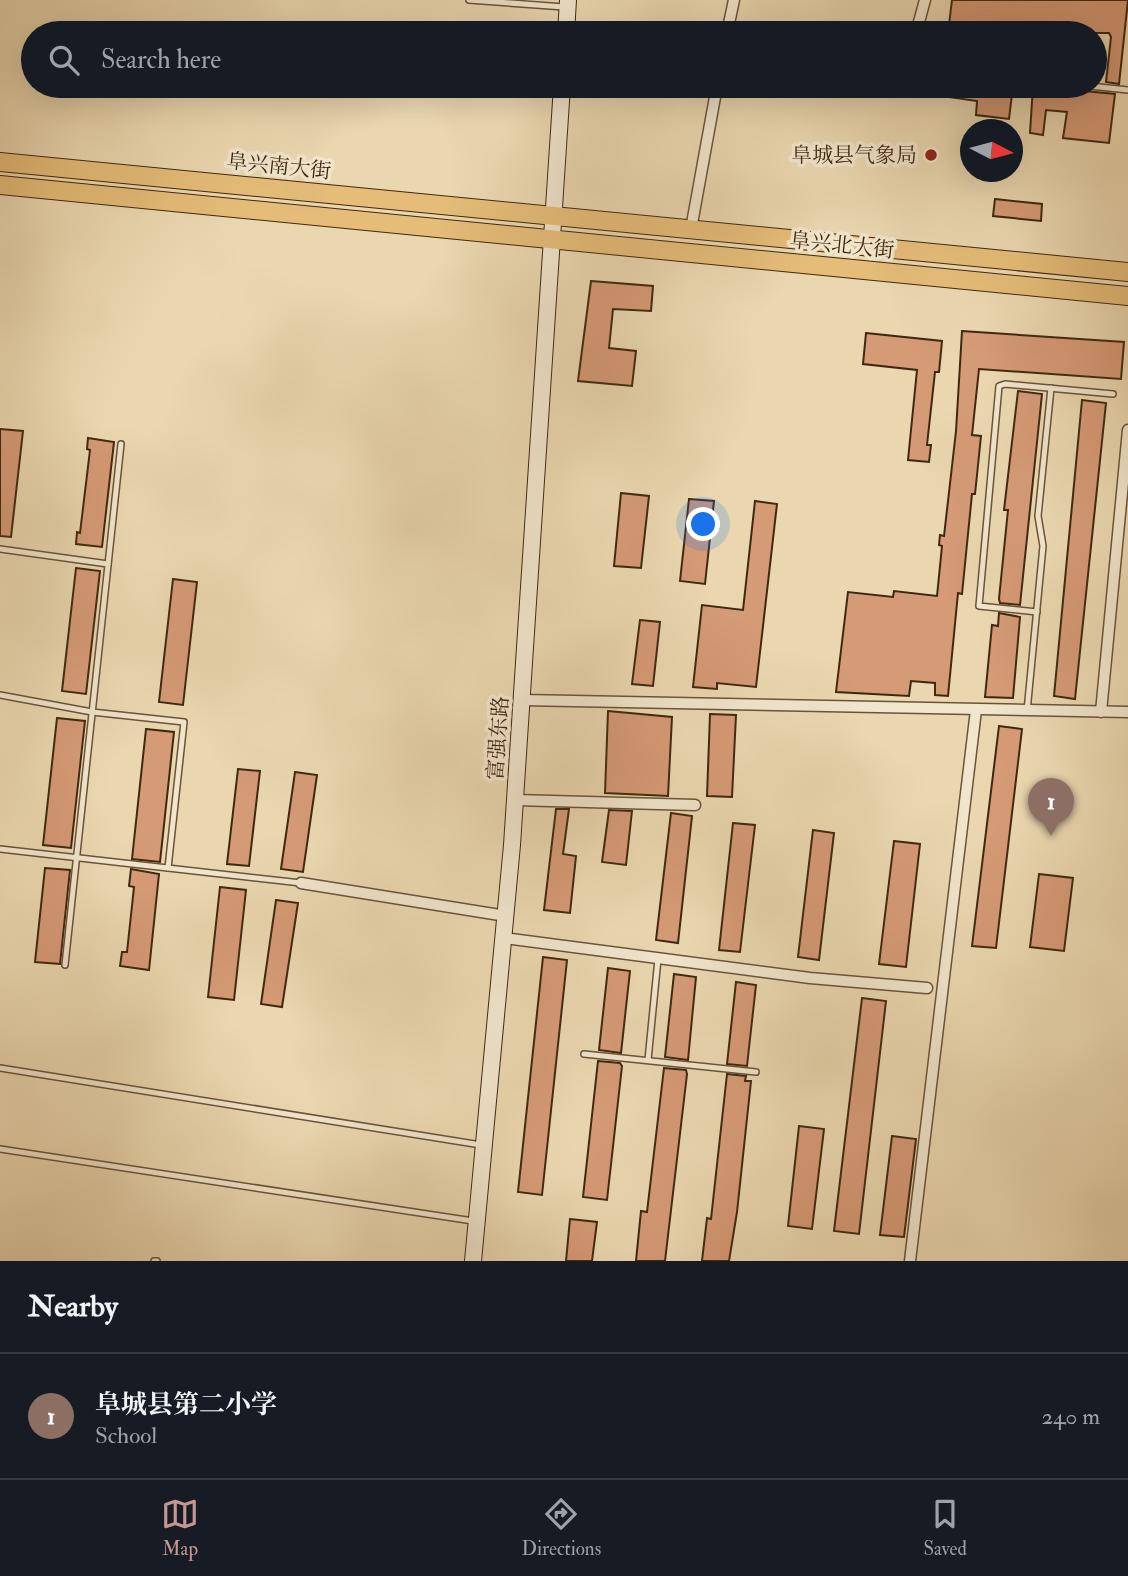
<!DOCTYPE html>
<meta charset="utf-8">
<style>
:root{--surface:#171b24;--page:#242831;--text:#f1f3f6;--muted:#9ea1a6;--line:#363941;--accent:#c59692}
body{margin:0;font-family:"IM FELL Double Pica","Noto Serif SC",serif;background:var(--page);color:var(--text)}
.compass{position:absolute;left:960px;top:119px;width:63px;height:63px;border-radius:50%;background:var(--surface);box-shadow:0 7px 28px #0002;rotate:96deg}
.you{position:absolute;left:704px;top:525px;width:24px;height:24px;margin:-18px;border:5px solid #fff;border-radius:50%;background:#1a73e8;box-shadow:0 0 0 10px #1a73e833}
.badge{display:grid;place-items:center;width:46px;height:46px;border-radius:50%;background:var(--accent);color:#fff;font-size:23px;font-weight:700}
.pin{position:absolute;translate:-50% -58px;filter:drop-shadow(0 2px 4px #0008)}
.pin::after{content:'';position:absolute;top:37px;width:24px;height:21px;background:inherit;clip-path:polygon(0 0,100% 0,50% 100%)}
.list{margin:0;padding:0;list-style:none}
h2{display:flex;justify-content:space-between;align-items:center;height:91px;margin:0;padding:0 28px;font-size:30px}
h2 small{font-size:23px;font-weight:400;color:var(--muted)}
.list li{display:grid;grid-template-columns:46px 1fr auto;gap:21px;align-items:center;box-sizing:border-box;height:126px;padding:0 28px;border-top:2px solid var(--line)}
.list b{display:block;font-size:26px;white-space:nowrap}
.list p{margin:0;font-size:23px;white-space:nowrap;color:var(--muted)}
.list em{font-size:23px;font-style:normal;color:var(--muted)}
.icon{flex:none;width:38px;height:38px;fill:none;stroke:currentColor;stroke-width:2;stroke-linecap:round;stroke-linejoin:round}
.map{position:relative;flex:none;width:1128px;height:1261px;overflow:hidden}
.search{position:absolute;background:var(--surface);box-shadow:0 7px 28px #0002;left:21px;right:21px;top:21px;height:77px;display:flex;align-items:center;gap:18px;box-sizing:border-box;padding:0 24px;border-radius:38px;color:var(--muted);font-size:26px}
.sheet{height:217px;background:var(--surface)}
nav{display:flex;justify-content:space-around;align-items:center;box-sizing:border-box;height:98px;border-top:2px solid var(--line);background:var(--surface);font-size:19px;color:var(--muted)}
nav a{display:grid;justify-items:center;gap:4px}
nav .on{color:var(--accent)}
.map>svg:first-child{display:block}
</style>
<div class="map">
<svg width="1128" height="1261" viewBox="0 0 1128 1261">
<rect width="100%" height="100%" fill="#ead7b0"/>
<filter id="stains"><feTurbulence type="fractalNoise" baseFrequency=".00286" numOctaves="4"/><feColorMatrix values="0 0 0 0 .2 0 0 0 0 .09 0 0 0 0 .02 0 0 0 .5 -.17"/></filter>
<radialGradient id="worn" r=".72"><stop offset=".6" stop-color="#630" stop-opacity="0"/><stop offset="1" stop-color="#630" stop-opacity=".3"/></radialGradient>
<g fill="#d59a76" stroke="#402810" stroke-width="2">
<polygon points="952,0 1128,0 1119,84 1106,82 1111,37 1109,33 948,33"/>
<polygon points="920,86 1013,86 1009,119 976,115 977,101 920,93"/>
<polygon points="1033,86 1115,94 1109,143 1063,138 1067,112 1046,110 1043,135 1030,133"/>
<polygon points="995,199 1042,204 1041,221 993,216"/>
<polygon points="591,281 653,286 651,311 613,309 609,348 636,351 632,386 578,381"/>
<polygon points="962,331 1124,342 1121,379 979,369 972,435 981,436 977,475 975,494 972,494 962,594 958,593 948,696 935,695 935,683 911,681 909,696 836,692 848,592 893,597 894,591 937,596 942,546 939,545 940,535 944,536 956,431"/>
<polygon points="866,333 942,341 939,372 935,372 927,445 931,445 929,462 908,460 917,370 863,364"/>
<polygon points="1018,391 1042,394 1020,605 1000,603 999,599 1008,510 1004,510"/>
<polygon points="1082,400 1106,403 1075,699 1054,696"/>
<polygon points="0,429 23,431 11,537 0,536"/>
<polygon points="88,438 114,442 102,547 76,544 77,532 80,533 90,450 87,449"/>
<polygon points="621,493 649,496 641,568 614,566"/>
<polygon points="689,499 714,501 705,584 680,581"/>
<polygon points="755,501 777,504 756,687 717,683 717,689 693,687 702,605 743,610"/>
<polygon points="76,568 100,571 86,694 62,691"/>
<polygon points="173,579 197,582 183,705 159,702"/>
<polygon points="999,613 1020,617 1013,698 985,697 992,625 998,626"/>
<polygon points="640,620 660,622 653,686 632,684"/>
<polygon points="608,711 672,717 668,796 605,793"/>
<polygon points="710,714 736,715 732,797 707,796"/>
<polygon points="57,718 85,721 71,848 43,845"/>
<polygon points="999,726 1022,729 996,948 972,946"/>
<polygon points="146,729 174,732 160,862 132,859"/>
<polygon points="238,769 260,771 249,866 227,864"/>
<polygon points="295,772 317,775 303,872 281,869"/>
<polygon points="556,809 569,809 563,854 576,856 570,913 544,910"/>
<polygon points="609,810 632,811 626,865 602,862"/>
<polygon points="671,813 692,816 678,943 656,940"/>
<polygon points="733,823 755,825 740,952 719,950"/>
<polygon points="813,830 834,833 819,960 798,957"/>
<polygon points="894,841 920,844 906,967 879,964"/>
<polygon points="45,868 70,870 60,964 35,962"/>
<polygon points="131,869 159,874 149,970 120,966 122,952 127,952 134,887 129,886"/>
<polygon points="1039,874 1073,878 1064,951 1030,947"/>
<polygon points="220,887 246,890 234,1000 208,997"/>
<polygon points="276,900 298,903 282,1007 261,1004"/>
<polygon points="543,957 567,960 542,1195 518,1192"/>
<polygon points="608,968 630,971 621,1053 599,1050"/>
<polygon points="674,974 696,977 688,1060 665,1057"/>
<polygon points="736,982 756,985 747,1066 727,1064"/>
<polygon points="862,998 886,1001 859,1234 834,1231"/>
<polygon points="598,1061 620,1063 622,1066 607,1200 583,1197"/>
<polygon points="664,1068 686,1070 687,1074 665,1261 636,1261 641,1211 647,1212"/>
<polygon points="727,1074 746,1076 745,1081 751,1081 737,1212 729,1261 702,1261 707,1218 711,1219"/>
<polygon points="799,1126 824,1129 812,1229 788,1226"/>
<polygon points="892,1136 916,1139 904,1237 880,1235"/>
<polygon points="570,1219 597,1222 592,1261 566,1261"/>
</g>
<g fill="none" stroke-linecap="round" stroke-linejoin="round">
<g stroke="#6a5438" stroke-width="8">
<g id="lane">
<polyline points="469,0 564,7"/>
<polyline points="1090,86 1128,90"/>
<polyline points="0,549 108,564"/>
<polyline points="1037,612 979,606 999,386 1005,384 1113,394"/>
<polyline points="0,695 92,712 184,722 168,868"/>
<polyline points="1027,711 1043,546 1038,516 1051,388"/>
<polyline points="0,849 301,883"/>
<polyline points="65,965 121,444"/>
<polyline points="584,1054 756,1072"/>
<polyline points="648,1060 658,959"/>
<polyline points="0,1068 481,1145"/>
<polyline points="0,1149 473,1221"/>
<polyline points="154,1261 157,1261"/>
</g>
</g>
<g stroke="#6a5438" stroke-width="13">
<g id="street">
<polyline points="727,33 734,0"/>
<polyline points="916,33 925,0"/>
<polyline points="902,88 903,86"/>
<polyline points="691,229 717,86"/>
<polyline points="522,700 1128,712"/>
<polyline points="1101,712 1128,430"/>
<polyline points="515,800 695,805"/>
<polyline points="301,883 506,916"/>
<polyline points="504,938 810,978 927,988"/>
<polyline points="910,1261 976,710"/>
</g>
</g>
<g stroke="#402810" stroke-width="18">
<g id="secondary">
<polyline points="566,33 568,0"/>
<polyline points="473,1261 512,845 562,86"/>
</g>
</g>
<g stroke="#402810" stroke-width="20">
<g id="primary">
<polyline points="0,162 1128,272"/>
<polyline points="0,185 1128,296"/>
</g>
</g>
<use href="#lane" stroke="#f1e5cc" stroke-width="5"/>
<use href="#street" stroke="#f1e5cc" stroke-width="10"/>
<use href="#secondary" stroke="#f1e5cc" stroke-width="16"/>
<use href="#primary" stroke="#e5bc78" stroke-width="18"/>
</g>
<circle fill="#8f2418" stroke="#f1e5cc" stroke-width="2.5" cx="931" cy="155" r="7"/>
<g text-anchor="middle" stroke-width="7" stroke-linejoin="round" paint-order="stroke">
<g font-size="21" fill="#402810" stroke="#f1e5cc" text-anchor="end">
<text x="917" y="162">阜城县气象局</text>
</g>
<g font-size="21" fill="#402810" stroke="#f1e5cc">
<text transform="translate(279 166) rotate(6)" y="7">阜兴南大街</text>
<text transform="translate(842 245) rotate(6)" y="7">阜兴北大街</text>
<text transform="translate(498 738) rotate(-86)" y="7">富强东路</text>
</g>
</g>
<rect width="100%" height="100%" filter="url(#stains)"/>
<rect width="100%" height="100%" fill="url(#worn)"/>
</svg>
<svg class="compass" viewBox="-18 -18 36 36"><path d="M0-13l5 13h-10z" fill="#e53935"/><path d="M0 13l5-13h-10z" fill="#9ea1a6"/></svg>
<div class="you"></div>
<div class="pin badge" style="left:1051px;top:836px;background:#8d6e63">1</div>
<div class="search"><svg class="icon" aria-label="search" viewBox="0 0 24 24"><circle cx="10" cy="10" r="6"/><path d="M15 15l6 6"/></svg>Search here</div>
</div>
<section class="sheet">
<h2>Nearby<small></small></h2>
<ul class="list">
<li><span class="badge" style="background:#8d6e63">1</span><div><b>阜城县第二小学</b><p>School</p></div><em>240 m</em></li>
</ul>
</section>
<nav>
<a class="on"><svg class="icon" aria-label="map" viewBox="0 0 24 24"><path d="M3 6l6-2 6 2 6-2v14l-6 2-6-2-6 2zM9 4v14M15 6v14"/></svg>Map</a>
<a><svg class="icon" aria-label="directions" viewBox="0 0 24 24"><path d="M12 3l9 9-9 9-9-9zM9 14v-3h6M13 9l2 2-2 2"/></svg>Directions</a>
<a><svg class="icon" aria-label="saved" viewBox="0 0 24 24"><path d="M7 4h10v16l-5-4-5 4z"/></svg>Saved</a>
</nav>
